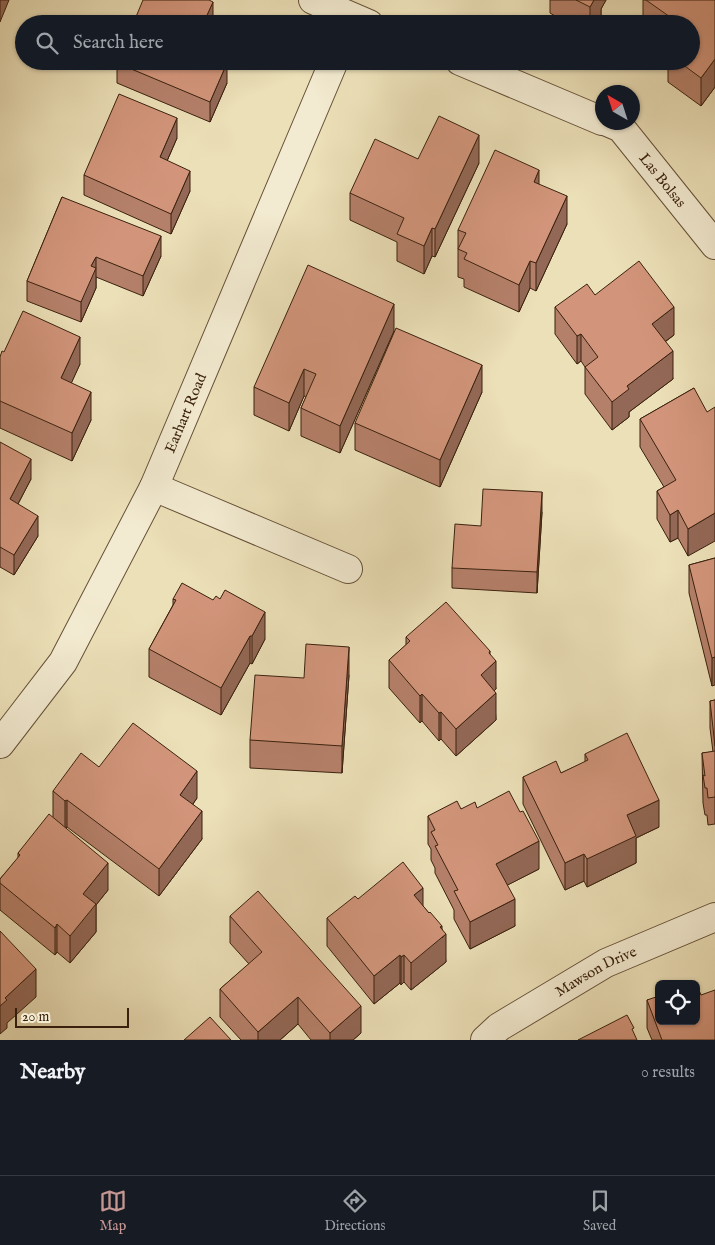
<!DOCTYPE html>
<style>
:root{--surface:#171b24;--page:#242831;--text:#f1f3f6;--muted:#9ea1a6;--line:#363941;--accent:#c59692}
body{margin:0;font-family:"IM FELL English",serif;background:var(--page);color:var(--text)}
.controls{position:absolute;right:15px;bottom:15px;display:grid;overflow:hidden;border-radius:8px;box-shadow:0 1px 4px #0004}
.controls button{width:45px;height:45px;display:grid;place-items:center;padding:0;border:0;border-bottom:1px solid var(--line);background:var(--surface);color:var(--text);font:25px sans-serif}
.compass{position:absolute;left:595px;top:85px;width:45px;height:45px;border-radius:50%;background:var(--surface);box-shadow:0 1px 4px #0004;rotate:321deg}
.scale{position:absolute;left:15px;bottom:12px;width:114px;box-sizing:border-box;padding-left:5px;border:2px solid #3a210e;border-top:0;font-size:14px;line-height:18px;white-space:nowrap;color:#3a210e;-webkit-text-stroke:4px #f3ebd1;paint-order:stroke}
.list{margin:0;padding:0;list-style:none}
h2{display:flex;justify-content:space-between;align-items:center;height:65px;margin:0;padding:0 20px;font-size:21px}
h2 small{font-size:16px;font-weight:400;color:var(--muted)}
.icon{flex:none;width:28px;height:28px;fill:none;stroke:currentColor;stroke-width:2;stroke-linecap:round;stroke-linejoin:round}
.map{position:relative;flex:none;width:715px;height:1040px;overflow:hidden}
.search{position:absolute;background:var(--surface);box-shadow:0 1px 4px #0004;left:15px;right:15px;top:15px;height:55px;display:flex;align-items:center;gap:12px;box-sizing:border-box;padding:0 18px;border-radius:28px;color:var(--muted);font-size:19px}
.sheet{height:135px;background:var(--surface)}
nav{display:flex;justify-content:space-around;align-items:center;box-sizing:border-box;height:70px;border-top:1px solid var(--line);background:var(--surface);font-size:14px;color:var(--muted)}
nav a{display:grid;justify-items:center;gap:2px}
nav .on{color:var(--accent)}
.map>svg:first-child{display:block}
</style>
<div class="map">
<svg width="715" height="1040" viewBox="0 0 715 1040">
<rect width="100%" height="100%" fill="#ece0b8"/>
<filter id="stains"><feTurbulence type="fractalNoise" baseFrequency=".004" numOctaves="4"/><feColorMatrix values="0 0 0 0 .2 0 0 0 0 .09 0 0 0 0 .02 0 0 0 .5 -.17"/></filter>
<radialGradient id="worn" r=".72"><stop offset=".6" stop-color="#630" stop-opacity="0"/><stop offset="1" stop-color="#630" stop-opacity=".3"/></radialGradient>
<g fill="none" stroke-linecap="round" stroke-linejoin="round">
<g stroke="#665138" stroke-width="30">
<g id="minor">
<polyline points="313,0 369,24"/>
<polyline points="460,61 602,121"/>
<path id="s1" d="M607,122L621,128L715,245"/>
<polyline points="154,487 348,569"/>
<path id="s2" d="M0,744L63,662L154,487L334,61"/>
<path id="s3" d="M485,1040L499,1027L606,963L715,917"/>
</g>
</g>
<use href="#minor" stroke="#f3ebd1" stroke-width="28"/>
</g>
<g fill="#b5806a" stroke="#3a210e">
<polygon points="550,0 606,0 601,9 601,16 597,24 569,24 550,13"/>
<polygon points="643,0 715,0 715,87 701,106 668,82 668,61 691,61 691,24 643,24"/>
<polygon points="117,63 227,83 210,122 117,83"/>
<polygon points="177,138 167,161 190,191 171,234 84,195 84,175"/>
<polygon points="418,159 479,163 435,257 432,256 424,274 397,261 397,242 350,220 350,193"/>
<polygon points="539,184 567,224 536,291 530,288 519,312 464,287 464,279 458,277 458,230"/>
<polygon points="62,197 161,256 143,296 96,277 96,288 81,322 27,301 27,281"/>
<polygon points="595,295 674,335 665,342 673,379 629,412 629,417 612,430 585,394 585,367 581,361 577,364 555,334 555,307"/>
<polygon points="394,331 340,453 301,436 301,408 306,397 304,396 289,431 254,415 254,387"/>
<polygon points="0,357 80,364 71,383 91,420 72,461 0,428"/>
<polygon points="694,388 688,556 678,538 670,542 657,519 657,491 664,487 640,447 640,419"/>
<polygon points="482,392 440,487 355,450 355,423"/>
<polygon points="0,442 31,479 18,504 38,536 14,575 0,567"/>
<polygon points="542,512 537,593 452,588 452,568 481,526"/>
<polygon points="715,558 712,686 689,593 689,565"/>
<polygon points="173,599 265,639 252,664 250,663 221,715 149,677 149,649 173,605"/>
<polygon points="406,637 490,655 496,689 494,691 496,720 456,756 441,739 439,741 422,721 420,723 389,688 389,660 406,645"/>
<polygon points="349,675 342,773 250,768 250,740 304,678"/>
<polygon points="715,700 715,824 708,825 707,815 705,815 703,803 702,753 713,752 710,728 710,701"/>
<polygon points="585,754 659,827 636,838 636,863 587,887 584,881 565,890 523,804 523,777 561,773 585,762"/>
<polygon points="99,767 197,798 193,804 202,839 159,896 67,827 66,828 108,890 96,905 96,932 70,963 57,952 55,955 0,910 0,879 18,858 18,853 53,817 53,791"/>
<polygon points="477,808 539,869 507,885 515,926 470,949 454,919 454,910 435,873 435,868 431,860 431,849 428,844 428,816 461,809"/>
<polygon points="358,899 423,906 442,929 446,962 411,990 404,982 401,985 400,983 374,1004 327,946 327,918"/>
<polygon points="230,916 361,1033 353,1040 311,1040 298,1024 280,1040 241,1040 220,1017 220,989 249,964 230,943"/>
<polygon points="701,995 715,1040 652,1040 647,1028 647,1000"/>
</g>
<g fill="#936856" stroke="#3a210e">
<polygon points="0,0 9,0 0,22"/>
<polygon points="594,0 606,0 601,9 601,16 597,24 590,24 590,7"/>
<polygon points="213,2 213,22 212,24 203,24"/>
<polygon points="715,59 715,87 701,106 701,78"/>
<polygon points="227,63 227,83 210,122 210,102"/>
<polygon points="177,118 177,138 160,177 160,157"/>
<polygon points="479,135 479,163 435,257 435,229"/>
<polygon points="539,170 539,197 534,182"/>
<polygon points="190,171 190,191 171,234 171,214"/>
<polygon points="567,196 567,224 536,291 536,263"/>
<polygon points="432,228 432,256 424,274 424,246"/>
<polygon points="161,236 161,256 143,296 143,276"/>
<polygon points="96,257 96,288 81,322 81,302 91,266"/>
<polygon points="530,261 530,288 519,312 519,285"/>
<polygon points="394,304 394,331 340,453 340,426"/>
<polygon points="674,307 674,335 652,351 652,324"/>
<polygon points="581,334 581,361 577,364 577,336"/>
<polygon points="80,337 80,364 61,406 61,378"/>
<polygon points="673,351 673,379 629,412 629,417 612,430 612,402 627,386"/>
<polygon points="482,365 482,392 440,487 440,460"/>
<polygon points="304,369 304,396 289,431 289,403"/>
<polygon points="91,392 91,420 72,461 72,433"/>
<polygon points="31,459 31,479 10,519 10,499"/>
<polygon points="542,492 542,512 537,593 537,572"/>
<polygon points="678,510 678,538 670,542 670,515"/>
<polygon points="715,513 715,541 688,556 688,529"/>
<polygon points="38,516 38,536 14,575 14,555"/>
<polygon points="265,612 265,639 252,664 252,636"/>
<polygon points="250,636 250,663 221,715 221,688"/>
<polygon points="349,647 349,675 342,773 342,746"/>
<polygon points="490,651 490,667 496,661 496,689 481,703 481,675 489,653"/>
<polygon points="715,657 715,685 712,686 712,658"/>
<polygon points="496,693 496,720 456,756 456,729"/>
<polygon points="422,694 422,721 420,723 420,696"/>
<polygon points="441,712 441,739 439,741 439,713"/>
<polygon points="197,771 197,798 180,822 180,795"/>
<polygon points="67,800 67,827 65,828 65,801"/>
<polygon points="659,800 659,827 636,838 636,863 587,887 587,859 627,815"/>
<polygon points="202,811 202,839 159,896 159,869"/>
<polygon points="539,841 539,869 496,891 496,864"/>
<polygon points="584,854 584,881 565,890 565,863"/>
<polygon points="108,863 108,890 96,905 96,932 70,963 70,936 83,894"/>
<polygon points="423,888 423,915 414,895"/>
<polygon points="515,899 515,926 470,949 470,922"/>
<polygon points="57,924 57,952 55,955 55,928"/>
<polygon points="442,926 442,938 446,934 446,962 411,990 411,963"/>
<polygon points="400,955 400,983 374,1004 374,976"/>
<polygon points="404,955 404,982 401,985 401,957"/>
<polygon points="36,969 36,997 7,1023 7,1028 0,1034 0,1006 5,998"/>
<polygon points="298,997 298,1024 280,1040 258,1040 258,1032"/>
<polygon points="361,1006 361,1033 353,1040 330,1040 330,1033"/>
</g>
<g fill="#d2957b" stroke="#3a210e">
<polygon points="143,0 209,0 213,2 203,24 133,24"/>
<polygon points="576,0 594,0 590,7"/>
<polygon points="646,0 715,0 715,59 701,78 678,61 691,61 691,24 680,24"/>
<polygon points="117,61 224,61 227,63 210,102 117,63"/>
<polygon points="119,94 177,118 160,157 190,171 171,214 84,175"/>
<polygon points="439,116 479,135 435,229 432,228 424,246 397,234 404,218 350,193 375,139 418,159"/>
<polygon points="495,150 539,170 534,182 567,196 536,263 530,261 519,285 464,259 467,253 458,249 466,233 458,230"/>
<polygon points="62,197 161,236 143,276 96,257 91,266 96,268 81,302 27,281"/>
<polygon points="639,261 674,307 652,324 673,351 627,386 629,389 612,402 585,367 598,357 581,334 577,336 555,307 587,284 595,295"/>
<polygon points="308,265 394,304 340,426 301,408 316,374 304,369 289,403 254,387"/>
<polygon points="23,311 80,337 61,378 91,392 72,433 0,401 0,357 2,351 4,352"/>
<polygon points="396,328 482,365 440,460 355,423"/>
<polygon points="694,388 707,412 715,407 715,513 688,529 678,510 670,515 657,491 676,480 640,419"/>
<polygon points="0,442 31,459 10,499 38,516 14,555 0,547"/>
<polygon points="483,489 542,492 537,572 452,568 455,524 481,526"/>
<polygon points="715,558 715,657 712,658 689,565"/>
<polygon points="182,583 213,600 216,596 220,599 225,590 265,612 252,636 250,636 221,688 149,649 176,600 173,599"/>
<polygon points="446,602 490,651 489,653 496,661 481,675 496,693 456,729 441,712 439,713 422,694 420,696 389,660 410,641 406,637"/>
<polygon points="306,644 349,647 342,746 250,740 255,675 304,678"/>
<polygon points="715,700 715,746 710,701"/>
<polygon points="133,723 197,771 180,795 202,811 159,869 67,800 65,801 53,791 81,753 99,767"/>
<polygon points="627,733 659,800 627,815 636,836 587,859 584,854 565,863 523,777 556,761 561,773 588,760 585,754"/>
<polygon points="715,751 715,797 708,798 707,788 705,788 703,775 705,776 702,753"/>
<polygon points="509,791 520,812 523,811 539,841 496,864 515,899 470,922 454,891 458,890 435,846 438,845 431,832 435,830 428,816 457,801 461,809 475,802 477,808"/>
<polygon points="49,814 108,863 83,894 96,904 70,936 57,924 55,928 0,883 0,879 20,855 18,853"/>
<polygon points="403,862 423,888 414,895 429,913 430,912 442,926 440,927 446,934 411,963 404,955 401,957 400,955 374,976 327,918 355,896 358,899"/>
<polygon points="258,891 361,1006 330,1033 298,997 258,1032 220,989 262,952 230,916"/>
<polygon points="0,931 36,969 5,998 7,1000 0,1006"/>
<polygon points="695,981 701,995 715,990 715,1040 662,1040 647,1000 659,996 659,1021 696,1021 696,984 689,984"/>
<polygon points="627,1015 634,1028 632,1029 637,1040 578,1040"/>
<polygon points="210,1017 231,1040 184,1040"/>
</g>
<g text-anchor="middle" stroke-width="4" stroke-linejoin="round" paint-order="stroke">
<g font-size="15" fill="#3a210e" stroke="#f3ebd1">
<text dy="5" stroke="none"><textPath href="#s1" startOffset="82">Las Bolsas</textPath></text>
<text dy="5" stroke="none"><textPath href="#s2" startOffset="381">Earhart Road</textPath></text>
<text dy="5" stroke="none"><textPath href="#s3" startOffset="131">Mawson Drive</textPath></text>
</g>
</g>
<rect width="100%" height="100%" filter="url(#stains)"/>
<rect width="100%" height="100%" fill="url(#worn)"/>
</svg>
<div class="controls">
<button><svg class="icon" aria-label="locate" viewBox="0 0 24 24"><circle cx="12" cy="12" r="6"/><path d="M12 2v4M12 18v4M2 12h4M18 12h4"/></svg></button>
</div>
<svg class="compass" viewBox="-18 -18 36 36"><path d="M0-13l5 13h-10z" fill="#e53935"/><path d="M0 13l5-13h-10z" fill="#9ea1a6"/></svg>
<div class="scale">20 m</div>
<div class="search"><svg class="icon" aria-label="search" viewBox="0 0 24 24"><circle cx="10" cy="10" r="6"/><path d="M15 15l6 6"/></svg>Search here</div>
</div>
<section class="sheet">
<h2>Nearby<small>0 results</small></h2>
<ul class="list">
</ul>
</section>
<nav>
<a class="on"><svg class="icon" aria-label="map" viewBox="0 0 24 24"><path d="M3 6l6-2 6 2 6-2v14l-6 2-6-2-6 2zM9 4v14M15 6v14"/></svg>Map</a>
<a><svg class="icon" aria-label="directions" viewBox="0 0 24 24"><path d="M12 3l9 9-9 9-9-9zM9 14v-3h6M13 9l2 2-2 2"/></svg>Directions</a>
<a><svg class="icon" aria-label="saved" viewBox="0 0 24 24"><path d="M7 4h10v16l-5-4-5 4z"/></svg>Saved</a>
</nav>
